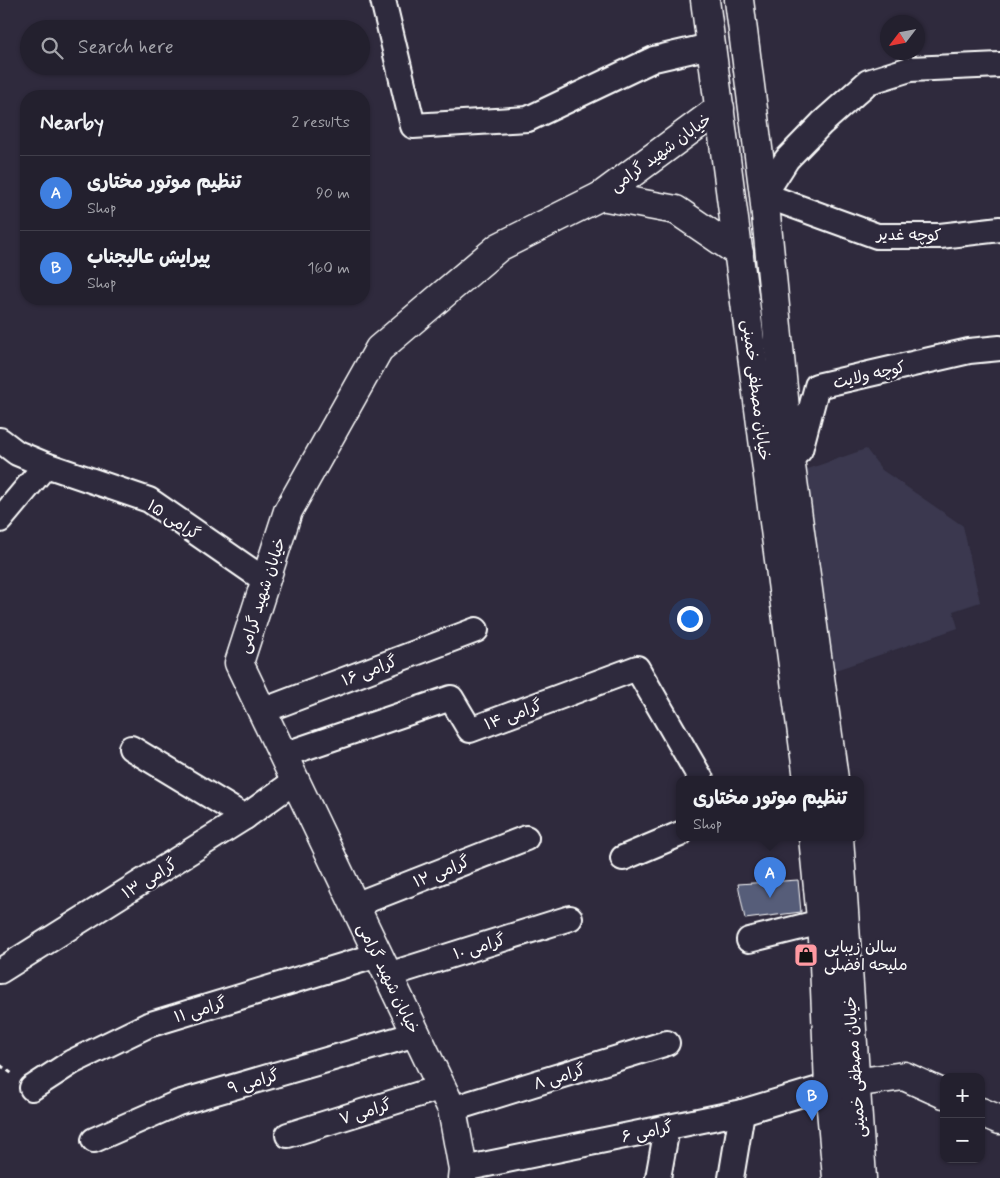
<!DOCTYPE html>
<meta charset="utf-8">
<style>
:root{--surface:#23202e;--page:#2f2d3a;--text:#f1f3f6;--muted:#a3a3aa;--line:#403e4a;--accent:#8bbbb9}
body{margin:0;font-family:Mynerve,"Playpen Sans Arabic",sans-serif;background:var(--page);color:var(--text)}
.controls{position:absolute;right:15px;bottom:15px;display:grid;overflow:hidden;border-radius:10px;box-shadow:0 1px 4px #0004}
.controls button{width:45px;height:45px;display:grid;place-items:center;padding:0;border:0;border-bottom:1px solid var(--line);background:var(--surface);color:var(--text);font:25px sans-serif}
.compass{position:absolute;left:880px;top:15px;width:45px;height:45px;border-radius:50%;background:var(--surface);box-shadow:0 1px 4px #0004;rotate:238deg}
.you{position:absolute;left:689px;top:618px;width:18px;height:18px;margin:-12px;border:4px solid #fff;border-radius:50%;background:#1a73e8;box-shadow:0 0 0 8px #1a73e833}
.badge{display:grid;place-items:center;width:32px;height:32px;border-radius:50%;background:var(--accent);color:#fff;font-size:16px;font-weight:700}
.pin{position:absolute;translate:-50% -41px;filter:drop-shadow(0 1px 2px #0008)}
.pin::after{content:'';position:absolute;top:26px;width:18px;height:15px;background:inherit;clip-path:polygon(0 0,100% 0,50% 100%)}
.popup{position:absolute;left:676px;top:776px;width:188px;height:65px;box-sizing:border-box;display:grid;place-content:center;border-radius:10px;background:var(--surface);filter:drop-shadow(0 1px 4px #0005);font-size:16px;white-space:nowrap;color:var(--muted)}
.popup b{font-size:19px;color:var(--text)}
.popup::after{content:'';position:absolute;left:50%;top:100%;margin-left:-10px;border:10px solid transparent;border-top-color:var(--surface)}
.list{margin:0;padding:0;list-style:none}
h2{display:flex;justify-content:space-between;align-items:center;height:65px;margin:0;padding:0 20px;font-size:21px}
h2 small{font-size:16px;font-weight:400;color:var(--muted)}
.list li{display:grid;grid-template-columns:32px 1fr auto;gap:15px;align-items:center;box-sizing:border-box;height:75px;padding:0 20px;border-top:1px solid var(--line)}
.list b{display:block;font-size:19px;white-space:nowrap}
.list p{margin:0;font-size:16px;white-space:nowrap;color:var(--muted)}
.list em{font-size:16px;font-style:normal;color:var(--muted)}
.icon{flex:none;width:28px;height:28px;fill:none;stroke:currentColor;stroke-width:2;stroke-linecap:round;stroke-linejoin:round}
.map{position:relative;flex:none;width:1000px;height:1178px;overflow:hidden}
.search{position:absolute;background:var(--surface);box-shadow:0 1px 4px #0004;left:20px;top:20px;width:350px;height:55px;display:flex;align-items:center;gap:12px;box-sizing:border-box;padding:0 18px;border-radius:28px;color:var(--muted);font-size:19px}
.panel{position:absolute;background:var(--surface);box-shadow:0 1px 4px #0004;left:20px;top:90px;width:350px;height:215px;border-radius:20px}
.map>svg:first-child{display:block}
</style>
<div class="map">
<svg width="1000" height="1178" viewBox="0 0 1000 1178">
<rect width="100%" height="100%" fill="#2f2a3d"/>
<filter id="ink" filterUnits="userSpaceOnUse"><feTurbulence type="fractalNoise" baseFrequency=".02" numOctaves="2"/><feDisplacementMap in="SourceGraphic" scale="10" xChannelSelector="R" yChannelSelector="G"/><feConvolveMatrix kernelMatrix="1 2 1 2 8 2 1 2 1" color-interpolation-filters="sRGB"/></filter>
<g filter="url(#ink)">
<polygon fill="#3b394f" points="866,449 882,470 963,526 980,602 953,611 958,628 818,676 782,478"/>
<polygon fill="#575d79" stroke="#fff" points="798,880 801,912 745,919 738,884"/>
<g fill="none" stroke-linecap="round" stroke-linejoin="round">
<g stroke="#fff" stroke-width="28">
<g id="street">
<polyline points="383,0 413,126 528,119 654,59 710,46"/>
<polyline points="1000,65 910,69 868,82 822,123 787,159 764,195 877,236 940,236 1000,229"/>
<polyline points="0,440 17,453 46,465 149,500 266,581"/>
<polyline points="790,459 800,450 817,386 969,351 1000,348"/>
<polyline points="0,520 46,465"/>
<polyline points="262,711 476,630"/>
<polyline points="131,748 245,817"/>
<polyline points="283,755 451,698 470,730 637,668 701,779"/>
<polyline points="623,858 680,834"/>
<polyline points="355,905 526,838"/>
<polyline points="749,940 821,922"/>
<polyline points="0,971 245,817 295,781"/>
<polyline points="388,975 570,918"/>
<polyline points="32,1088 72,1062 148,1025 378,955"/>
<polyline points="452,1109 667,1043"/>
<polyline points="288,1135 442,1087"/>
<polyline points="94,1140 178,1103 416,1034"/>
<polyline points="463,1169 742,1112 829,1086"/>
<polyline points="658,1178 667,1128"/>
<polyline points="731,1178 742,1112"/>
</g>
</g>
<g stroke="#fff" stroke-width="31">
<g id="secondary">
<polyline points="705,0 808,779"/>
<polyline points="739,0 764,195 790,459 834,779"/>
<polyline points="601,196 676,210 739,253"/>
<polyline points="813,837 823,939 829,1086 837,1178"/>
<polyline points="839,837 862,1178"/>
<polyline points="838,1085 904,1076 944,1094"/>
<polyline points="981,1112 1000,1120"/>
<polyline points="462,1178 463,1169 452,1109 239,663 288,511 379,349 499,247 601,196 720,108"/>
</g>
</g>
<polyline stroke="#fff" stroke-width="3" stroke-dasharray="5 4" stroke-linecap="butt" points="0,1065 14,1075"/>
<use href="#street" stroke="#2f2a3d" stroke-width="24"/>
<use href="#secondary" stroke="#2f2a3d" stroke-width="28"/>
</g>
</g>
<defs>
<g id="shop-square" transform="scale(1.25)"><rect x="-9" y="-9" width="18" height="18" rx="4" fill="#ff9aa2" stroke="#2f2a3d"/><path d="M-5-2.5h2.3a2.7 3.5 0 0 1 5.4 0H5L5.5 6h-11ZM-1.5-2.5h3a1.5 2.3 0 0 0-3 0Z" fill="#111"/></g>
</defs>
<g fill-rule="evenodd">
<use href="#shop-square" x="806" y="955"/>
</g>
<g text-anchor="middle" stroke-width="4.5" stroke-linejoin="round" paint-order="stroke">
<g font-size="16" fill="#fff" stroke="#2f2a3d">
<text transform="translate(660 152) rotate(-36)" y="6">خیابان شهید گرامی</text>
<text transform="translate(909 234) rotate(1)" y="6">کوچه غدیر</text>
<text transform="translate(869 374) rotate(-13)" y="6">کوچه ولایت</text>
<text transform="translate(757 390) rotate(83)" y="6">خیابان مصطفی خمینی</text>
<text transform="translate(174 519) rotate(33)" y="6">گرامی ۱۵</text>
<text transform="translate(261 595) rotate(-72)" y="6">خیابان شهید گرامی</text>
<text transform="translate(369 670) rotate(-21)" y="6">گرامی ۱۶</text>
<text transform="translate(513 714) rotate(-20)" y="6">گرامی ۱۴</text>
<text transform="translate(441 871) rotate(-22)" y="6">گرامی ۱۲</text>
<text transform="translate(149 878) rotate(-32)" y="6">گرامی ۱۳</text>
<text transform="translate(479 946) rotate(-17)" y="6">گرامی ۱۰</text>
<text transform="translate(389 978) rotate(64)" y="6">خیابان شهید گرامی</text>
<text transform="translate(200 1009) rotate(-17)" y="6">گرامی ۱۱</text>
<text transform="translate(854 1067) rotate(-94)" y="6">خیابان مصطفی خمینی</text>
<text transform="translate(559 1076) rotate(-17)" y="6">گرامی ۸</text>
<text transform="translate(253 1081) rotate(-16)" y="6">گرامی ۹</text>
<text transform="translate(365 1111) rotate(-17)" y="6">گرامی ۷</text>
<text transform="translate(647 1131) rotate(-12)" y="6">گرامی ۶</text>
</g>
<g font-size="16" fill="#fff" stroke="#2f2a3d" text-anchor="start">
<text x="824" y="952">سالن زیبایی<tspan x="824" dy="18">ملیحه افضلی</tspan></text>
</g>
</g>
</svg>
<div class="controls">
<button>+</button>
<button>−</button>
</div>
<svg class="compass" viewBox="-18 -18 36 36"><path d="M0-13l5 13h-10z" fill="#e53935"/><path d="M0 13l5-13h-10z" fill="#a3a3aa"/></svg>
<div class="you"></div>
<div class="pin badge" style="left:770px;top:898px;background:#3f7fe0">A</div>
<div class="popup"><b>تنظیم موتور مختاری</b>Shop</div>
<div class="pin badge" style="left:812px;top:1121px;background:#3f7fe0">B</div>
<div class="search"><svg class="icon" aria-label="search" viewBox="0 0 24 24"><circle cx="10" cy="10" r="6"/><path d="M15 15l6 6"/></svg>Search here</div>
<section class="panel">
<h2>Nearby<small>2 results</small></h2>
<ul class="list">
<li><span class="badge" style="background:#3f7fe0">A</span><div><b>تنظیم موتور مختاری</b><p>Shop</p></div><em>90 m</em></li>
<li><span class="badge" style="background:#3f7fe0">B</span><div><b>پیرایش عالیجناب</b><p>Shop</p></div><em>160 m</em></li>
</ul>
</section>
</div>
